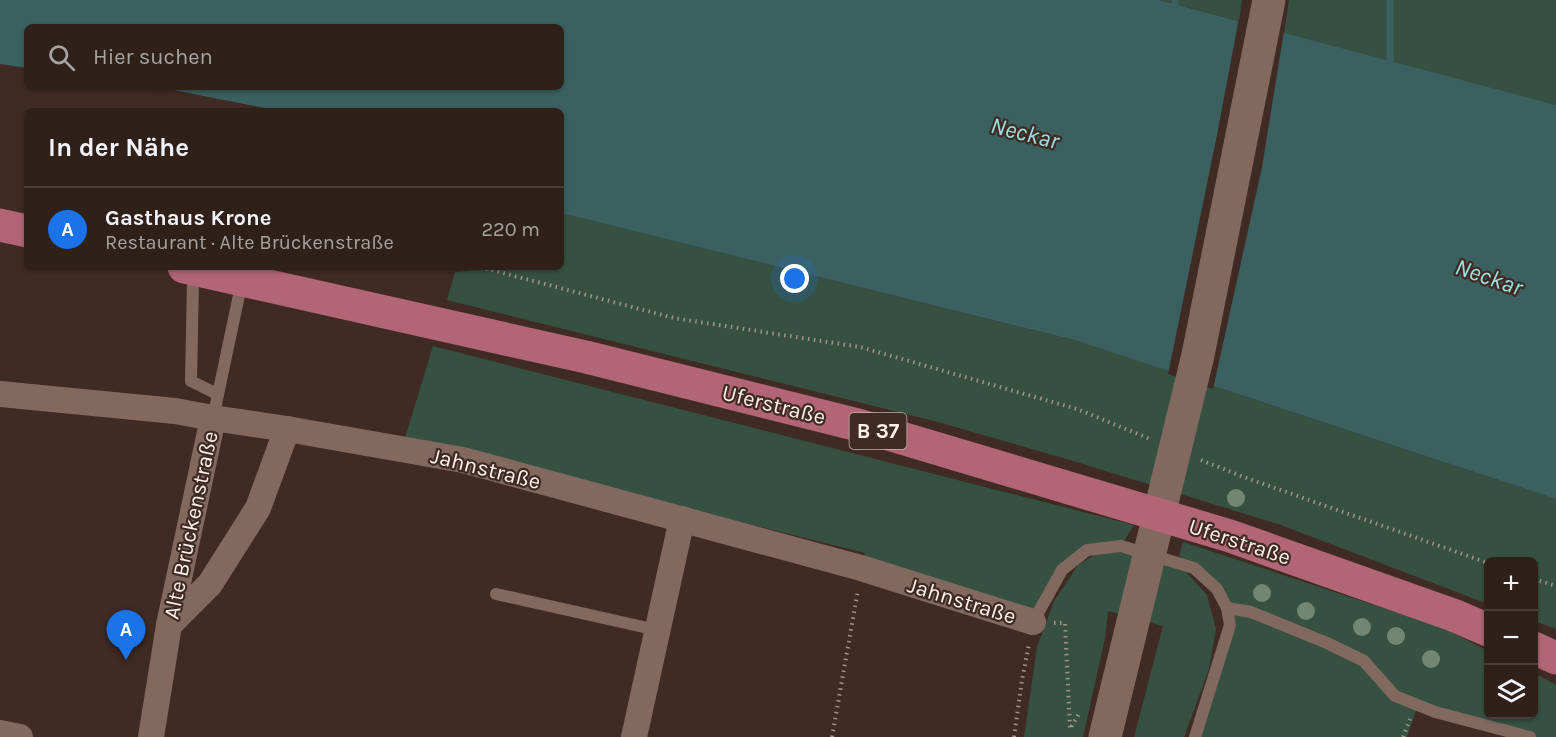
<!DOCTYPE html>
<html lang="de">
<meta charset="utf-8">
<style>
:root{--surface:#2f201a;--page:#372823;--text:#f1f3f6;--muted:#a7a3a2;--line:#4a3e39;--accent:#1a73e8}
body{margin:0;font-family:Karla,sans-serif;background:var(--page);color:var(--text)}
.controls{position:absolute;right:18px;bottom:18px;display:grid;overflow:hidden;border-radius:9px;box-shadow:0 2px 4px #0004}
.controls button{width:54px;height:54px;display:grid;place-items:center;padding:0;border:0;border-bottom:2px solid var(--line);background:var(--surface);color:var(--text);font:30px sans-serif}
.you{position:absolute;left:795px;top:279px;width:21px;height:21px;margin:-15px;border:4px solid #fff;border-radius:50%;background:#1a73e8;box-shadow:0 0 0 9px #1a73e833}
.badge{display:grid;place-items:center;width:39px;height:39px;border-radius:50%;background:var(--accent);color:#fff;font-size:20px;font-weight:700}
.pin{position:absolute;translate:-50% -50px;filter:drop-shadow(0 2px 3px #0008)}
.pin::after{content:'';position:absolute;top:32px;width:21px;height:18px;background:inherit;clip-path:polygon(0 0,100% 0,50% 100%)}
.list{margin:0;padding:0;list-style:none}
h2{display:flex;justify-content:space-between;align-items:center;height:78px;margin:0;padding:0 24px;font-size:26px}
h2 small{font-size:20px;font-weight:400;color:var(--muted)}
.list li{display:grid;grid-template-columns:39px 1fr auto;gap:18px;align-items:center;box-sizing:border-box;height:84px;padding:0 24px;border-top:2px solid var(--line)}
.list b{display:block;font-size:22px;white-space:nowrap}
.list p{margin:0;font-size:20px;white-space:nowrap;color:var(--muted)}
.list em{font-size:20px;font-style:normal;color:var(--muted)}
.icon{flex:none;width:33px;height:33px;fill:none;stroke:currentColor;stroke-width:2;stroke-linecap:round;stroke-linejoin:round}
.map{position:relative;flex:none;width:1556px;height:737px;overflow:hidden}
.search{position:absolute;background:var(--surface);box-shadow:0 2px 4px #0004;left:24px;top:24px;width:540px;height:66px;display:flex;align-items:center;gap:15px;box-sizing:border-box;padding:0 21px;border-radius:9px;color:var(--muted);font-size:22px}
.panel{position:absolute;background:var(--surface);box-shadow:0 2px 4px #0004;left:24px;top:108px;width:540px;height:162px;border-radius:9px}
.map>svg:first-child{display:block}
</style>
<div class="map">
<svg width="1556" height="737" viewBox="0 0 1556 737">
<rect width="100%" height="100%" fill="#3f2b23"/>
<g fill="#365142">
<polygon points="1159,0 1242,0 1239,21"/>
<polygon points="1289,0 1556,0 1556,105 1284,34"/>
<polygon points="561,213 1074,340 1556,499 1556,629 1534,621 1534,562 1488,562 1488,604 1281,525 1070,460 938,422 447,300 455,272 488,269 487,267 561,267"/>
<polygon points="433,346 1134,525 1121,546 1087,550 1063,570 1033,622 861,568 865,553 405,438"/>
<polygon points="1183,542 1441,627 1488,651 1488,714 1534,714 1534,673 1556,685 1556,737 1530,737 1418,705 1407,737 1195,737 1230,625 1217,589 1179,556"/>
<polygon points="1123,552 1185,571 1207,595 1216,629 1209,669 1184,737 1134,737 1163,626 1108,611 1105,638 1083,737 1024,737 1037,647 1054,601 1078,565 1096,554"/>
</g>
<polygon fill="#3b6060" points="0,0 1159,0 1556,105 1556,499 1074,340 561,213 561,111 279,111 157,87 561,87 561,27 27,27 27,68 0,64"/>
<g fill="#3f2b23">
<polygon points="1239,18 1284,31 1262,167 1213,389 1168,374 1217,135"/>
<polygon points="154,87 157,87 279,111 263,111 156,90"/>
</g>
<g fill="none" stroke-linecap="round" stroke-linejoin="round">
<g stroke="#3b6060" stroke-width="7">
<polyline points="1175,4 1175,0"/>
<polyline points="1390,61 1390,0"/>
</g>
<g stroke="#a3928c" stroke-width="4" stroke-dasharray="1.5 4.5" stroke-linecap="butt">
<polyline points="474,267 488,269 674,318 860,347 1077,409 1150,439"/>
<polyline points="1201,460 1241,476 1488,563"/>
<polyline points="1534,579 1556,586"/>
<polyline points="1054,623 1065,623 1070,729 1080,712"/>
<polyline points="832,737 858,590"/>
<polyline points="1014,737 1022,680 1029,644"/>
<polyline points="1403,737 1410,719"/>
</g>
<g stroke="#816960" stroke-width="12">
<polyline points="186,273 193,280 191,381 217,394"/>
<polyline points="213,418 242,281"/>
<polyline points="496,594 657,630"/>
<polyline points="1227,608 1251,612 1327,643 1364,661 1395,696 1435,712 1530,737"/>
<polyline points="1033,622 1062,570 1087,550 1121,546 1194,568 1217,589 1227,608 1230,625 1195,737"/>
</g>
<g stroke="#816960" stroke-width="26">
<polyline points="0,394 175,411 213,418 169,625 151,737"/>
<polyline points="213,418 287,429 463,460 861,568 1033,622"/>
<polyline points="169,625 210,584 258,508 287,429"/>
<polyline points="0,733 20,737"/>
<polyline points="634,737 682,519"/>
</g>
<polyline stroke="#816960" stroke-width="33" points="1105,737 1198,355 1269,0"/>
<g stroke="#b16576" stroke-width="33">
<polyline points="0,225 27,231"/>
<polyline points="184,267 586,357 858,425 1230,536 1453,615 1488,630"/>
<polyline points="1534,648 1556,658"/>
</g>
</g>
<g fill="#728773">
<circle cx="1236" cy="498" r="9"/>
<circle cx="1262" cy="593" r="9"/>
<circle cx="1306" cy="611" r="9"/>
<circle cx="1362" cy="627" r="9"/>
<circle cx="1396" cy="636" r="9"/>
<circle cx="1431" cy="659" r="9"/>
</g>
<g text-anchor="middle" stroke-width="4.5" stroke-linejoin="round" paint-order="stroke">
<rect fill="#3f2b23" stroke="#c5b5af" stroke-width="1.5" x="849.5" y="413" width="57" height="36" rx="4.5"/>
<g font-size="21" font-weight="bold" fill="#fef0eb">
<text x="878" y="438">B 37</text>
</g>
<g font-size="22" fill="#fef0eb" stroke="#3f2b23">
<text transform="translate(774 404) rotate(14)" y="8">Uferstraße</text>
<text transform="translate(486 468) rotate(14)" y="8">Jahnstraße</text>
<text transform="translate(190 525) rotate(-78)" y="8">Alte Brückenstraße</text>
<text transform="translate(1240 541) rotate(18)" y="8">Uferstraße</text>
<text transform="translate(962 600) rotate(17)" y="8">Jahnstraße</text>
</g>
<g font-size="24" font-style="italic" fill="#99e1e1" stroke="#3f2b23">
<text transform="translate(1025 133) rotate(14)" y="8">Neckar</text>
<text transform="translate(1489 277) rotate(19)" y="8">Neckar</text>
</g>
</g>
</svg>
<div class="controls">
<button>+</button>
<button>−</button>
<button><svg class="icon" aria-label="layers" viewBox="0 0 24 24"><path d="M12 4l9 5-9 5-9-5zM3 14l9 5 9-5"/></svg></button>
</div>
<div class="you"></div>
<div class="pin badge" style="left:126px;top:660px">A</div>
<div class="search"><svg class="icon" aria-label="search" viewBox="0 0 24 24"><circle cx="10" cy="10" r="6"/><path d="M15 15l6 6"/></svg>Hier suchen</div>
<section class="panel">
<h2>In der Nähe<small></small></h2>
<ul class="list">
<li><span class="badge">A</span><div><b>Gasthaus Krone</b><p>Restaurant · Alte Brückenstraße</p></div><em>220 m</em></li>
</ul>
</section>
</div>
